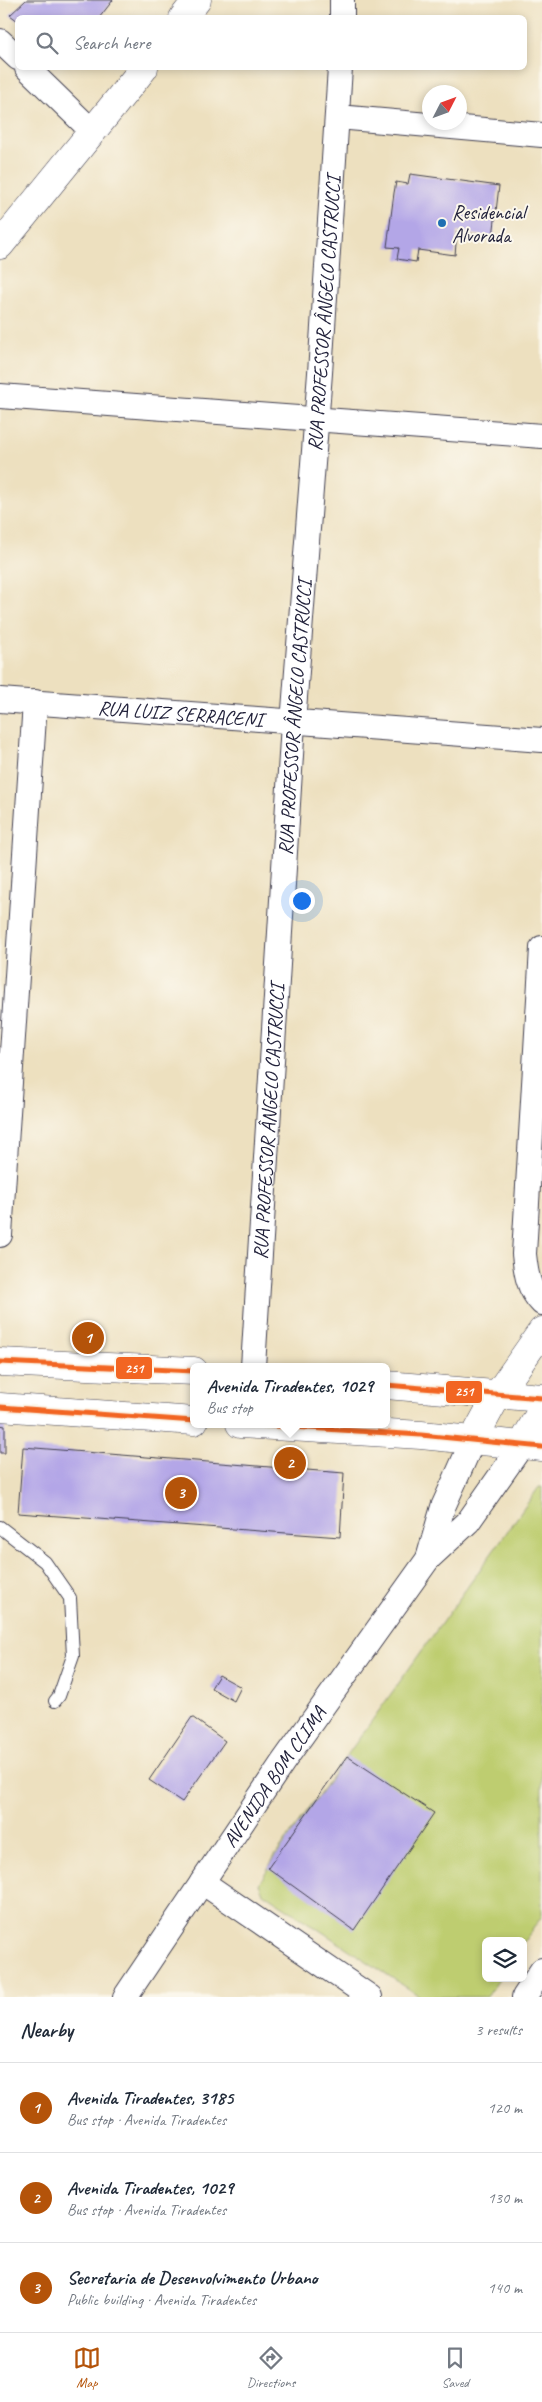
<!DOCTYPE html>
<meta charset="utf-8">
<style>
:root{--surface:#fff;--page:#f2f2f3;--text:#1f2937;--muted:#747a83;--line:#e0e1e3;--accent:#b45309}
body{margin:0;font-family:Caveat,sans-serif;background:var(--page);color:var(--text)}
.controls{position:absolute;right:15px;bottom:15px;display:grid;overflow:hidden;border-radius:8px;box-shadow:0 2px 8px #0003}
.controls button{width:45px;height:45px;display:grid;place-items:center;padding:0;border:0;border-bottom:1px solid var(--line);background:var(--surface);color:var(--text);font:25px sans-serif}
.compass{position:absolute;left:422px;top:85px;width:45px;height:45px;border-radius:50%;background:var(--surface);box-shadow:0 2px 8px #0003;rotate:48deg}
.you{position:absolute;left:301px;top:900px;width:18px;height:18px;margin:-12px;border:4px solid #fff;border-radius:50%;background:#1a73e8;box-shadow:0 0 0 8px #1a73e833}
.badge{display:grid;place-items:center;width:32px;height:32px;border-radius:50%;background:var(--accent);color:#fff;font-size:16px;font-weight:700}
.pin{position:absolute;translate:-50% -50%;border:2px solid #fff;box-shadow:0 1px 5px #0006}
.popup{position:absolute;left:190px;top:1363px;width:200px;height:65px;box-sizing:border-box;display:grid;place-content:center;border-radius:8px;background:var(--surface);filter:drop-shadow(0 1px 4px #0005);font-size:16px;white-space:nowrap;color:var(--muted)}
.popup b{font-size:19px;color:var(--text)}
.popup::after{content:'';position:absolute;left:50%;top:100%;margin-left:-10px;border:10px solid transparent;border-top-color:var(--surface)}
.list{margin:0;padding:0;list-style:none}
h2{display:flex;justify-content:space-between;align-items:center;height:65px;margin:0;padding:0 20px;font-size:21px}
h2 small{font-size:16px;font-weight:400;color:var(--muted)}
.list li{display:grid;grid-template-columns:32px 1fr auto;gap:15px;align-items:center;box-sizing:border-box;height:90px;padding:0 20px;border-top:1px solid var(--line)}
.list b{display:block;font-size:19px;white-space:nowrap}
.list p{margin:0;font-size:16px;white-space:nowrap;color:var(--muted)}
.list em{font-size:16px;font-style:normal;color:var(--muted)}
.icon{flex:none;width:28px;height:28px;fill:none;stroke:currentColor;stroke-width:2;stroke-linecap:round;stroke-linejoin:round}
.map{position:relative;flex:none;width:542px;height:1997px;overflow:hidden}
.search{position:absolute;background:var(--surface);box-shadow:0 2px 8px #0003;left:15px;right:15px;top:15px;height:55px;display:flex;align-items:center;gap:12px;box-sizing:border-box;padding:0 18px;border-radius:8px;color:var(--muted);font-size:19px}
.sheet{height:335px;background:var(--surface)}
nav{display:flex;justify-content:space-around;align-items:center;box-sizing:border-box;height:70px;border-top:1px solid var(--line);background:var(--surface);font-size:14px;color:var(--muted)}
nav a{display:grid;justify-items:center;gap:2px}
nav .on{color:var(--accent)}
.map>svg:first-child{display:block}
</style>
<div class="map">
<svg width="542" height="1997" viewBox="0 0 542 1997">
<rect width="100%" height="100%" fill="#fbf7ec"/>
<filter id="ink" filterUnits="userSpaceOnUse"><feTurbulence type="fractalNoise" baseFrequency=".02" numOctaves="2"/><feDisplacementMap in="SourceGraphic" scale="10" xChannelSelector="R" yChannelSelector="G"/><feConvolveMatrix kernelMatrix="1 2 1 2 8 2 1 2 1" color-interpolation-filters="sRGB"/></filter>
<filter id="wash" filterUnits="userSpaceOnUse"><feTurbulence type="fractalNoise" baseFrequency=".0096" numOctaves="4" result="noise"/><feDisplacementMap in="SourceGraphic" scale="20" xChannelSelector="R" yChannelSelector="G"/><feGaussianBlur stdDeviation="1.12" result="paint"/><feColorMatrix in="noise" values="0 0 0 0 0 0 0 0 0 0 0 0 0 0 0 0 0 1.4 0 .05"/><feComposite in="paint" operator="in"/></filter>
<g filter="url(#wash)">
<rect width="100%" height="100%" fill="#ede0bf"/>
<polygon fill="#becd70" stroke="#707856" points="539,1487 542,1487 542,1916 523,1943 523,1941 486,1941 486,1978 500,1978 487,1997 421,1997 263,1893 259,1884 275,1856"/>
<g id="blocks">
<g fill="#b3a6e7">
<polygon points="26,0 113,0 99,18 18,18 18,21 10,15"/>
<polygon points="410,174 499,186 493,237 457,232 455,255 418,250 416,262 397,259 399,248 387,247 394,193 396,182 408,184"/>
<polygon points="0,1425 5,1426 5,1453 0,1453"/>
<polygon points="23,1447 344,1473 340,1537 18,1513"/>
<polygon points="219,1675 241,1687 234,1701 211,1688"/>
<polygon points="192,1717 225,1741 182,1802 149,1780"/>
<polygon points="347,1756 434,1813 354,1930 268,1868"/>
</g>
</g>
</g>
<g filter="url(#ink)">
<use href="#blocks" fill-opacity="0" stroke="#403e4f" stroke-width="1"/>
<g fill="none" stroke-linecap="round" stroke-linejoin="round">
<g stroke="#403e4f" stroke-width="14">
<polyline id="lane" points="0,1527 45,1562 70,1598 73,1656 59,1696 55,1701"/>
</g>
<g stroke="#403e4f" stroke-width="26">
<g id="street">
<polyline points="342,18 342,0"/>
<polyline points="0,41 18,58"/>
<polyline points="27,68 93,132"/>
<polyline points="338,117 542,135"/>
<polyline points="0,396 542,436"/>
<path id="s1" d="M0,700L542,740"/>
<path d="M542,948L524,1254C526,1273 528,1289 542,1303"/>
<polyline points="0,1235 35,702"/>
<path id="s2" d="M253,1367L293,723L320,373L340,68"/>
<polyline points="428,1559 443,1507 473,1440"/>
<polyline points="202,1882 370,1997"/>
<path id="s3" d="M125,1997L283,1762L428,1559L468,1522L522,1445"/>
<polyline points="524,1997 542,1970"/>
</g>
</g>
<g stroke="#403e4f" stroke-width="29">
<g id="secondary">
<polyline points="183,18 197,0"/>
<polyline points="0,245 144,68"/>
<polyline points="0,1362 194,1371"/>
<polyline points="386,1385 542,1398"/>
<polyline points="0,1407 194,1421"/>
<polyline points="240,1424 421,1435 542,1447"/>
<polyline points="473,1440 498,1394 542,1331"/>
<polyline points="522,1445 542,1410"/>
</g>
</g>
<use href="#lane" stroke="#fff" stroke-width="12"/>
<use href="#street" stroke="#fff" stroke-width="24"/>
<use href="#secondary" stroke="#fff" stroke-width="28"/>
<g stroke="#fbf7ec" stroke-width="9">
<g id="bus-1">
<polyline points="0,1362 194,1371"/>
<polyline points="386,1385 542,1398"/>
<polyline points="0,1407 194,1421"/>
<polyline points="244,1424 421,1435 542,1447"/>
</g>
</g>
<use href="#bus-1" stroke="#f26522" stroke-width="5"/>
</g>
</g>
<circle fill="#1f6fb2" stroke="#fbf7ec" stroke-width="2" cx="442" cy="223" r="5"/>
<g text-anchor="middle" stroke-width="4" stroke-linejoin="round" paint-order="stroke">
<g font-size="20" fill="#22223b" stroke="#fbf7ec" text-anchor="start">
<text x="452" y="219">Residencial<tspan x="452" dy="23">Alvorada</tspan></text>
</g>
<g font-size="20" fill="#22223b" stroke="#fbf7ec">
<text dy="7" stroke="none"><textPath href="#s2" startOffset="1056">RUA PROFESSOR ÂNGELO CASTRUCCI</textPath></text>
<text dy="7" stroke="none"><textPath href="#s1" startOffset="181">RUA LUIZ SERRACENI</textPath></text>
<text dy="7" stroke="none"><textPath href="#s2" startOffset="651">RUA PROFESSOR ÂNGELO CASTRUCCI</textPath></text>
<text dy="7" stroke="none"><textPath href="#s2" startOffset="246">RUA PROFESSOR ÂNGELO CASTRUCCI</textPath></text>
<text dy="7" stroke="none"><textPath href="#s3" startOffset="266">AVENIDA BOM CLIMA</textPath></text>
</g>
</g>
<g stroke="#fbf7ec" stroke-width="2">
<rect x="115" y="1356" width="38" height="24" rx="5" fill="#f26522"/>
<rect x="445" y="1380" width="38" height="24" rx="5" fill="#f26522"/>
</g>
<g font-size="14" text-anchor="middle" font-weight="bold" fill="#fff">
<text x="134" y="1373">251</text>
<text x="464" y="1396">251</text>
</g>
</svg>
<div class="controls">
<button><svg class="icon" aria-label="layers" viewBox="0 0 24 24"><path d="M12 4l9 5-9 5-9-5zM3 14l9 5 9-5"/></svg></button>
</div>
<svg class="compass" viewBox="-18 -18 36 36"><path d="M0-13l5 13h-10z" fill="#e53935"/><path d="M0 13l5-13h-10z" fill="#747a83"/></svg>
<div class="you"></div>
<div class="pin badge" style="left:88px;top:1338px">1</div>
<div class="pin badge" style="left:290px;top:1463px">2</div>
<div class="popup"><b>Avenida Tiradentes, 1029</b>Bus stop</div>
<div class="pin badge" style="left:181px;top:1493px">3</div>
<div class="search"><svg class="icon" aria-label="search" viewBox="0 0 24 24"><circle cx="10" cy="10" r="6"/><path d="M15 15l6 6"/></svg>Search here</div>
</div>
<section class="sheet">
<h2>Nearby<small>3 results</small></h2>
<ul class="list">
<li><span class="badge">1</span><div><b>Avenida Tiradentes, 3185</b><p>Bus stop · Avenida Tiradentes</p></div><em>120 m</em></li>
<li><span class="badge">2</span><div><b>Avenida Tiradentes, 1029</b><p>Bus stop · Avenida Tiradentes</p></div><em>130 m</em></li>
<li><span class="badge">3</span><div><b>Secretaria de Desenvolvimento Urbano</b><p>Public building · Avenida Tiradentes</p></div><em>140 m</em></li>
</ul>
</section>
<nav>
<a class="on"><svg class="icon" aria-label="map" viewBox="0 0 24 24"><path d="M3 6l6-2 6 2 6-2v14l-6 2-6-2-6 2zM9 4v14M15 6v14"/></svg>Map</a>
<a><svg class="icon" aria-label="directions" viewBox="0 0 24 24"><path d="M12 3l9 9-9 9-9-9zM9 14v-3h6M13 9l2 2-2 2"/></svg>Directions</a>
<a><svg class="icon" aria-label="saved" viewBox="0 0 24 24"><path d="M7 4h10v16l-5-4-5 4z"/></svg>Saved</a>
</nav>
